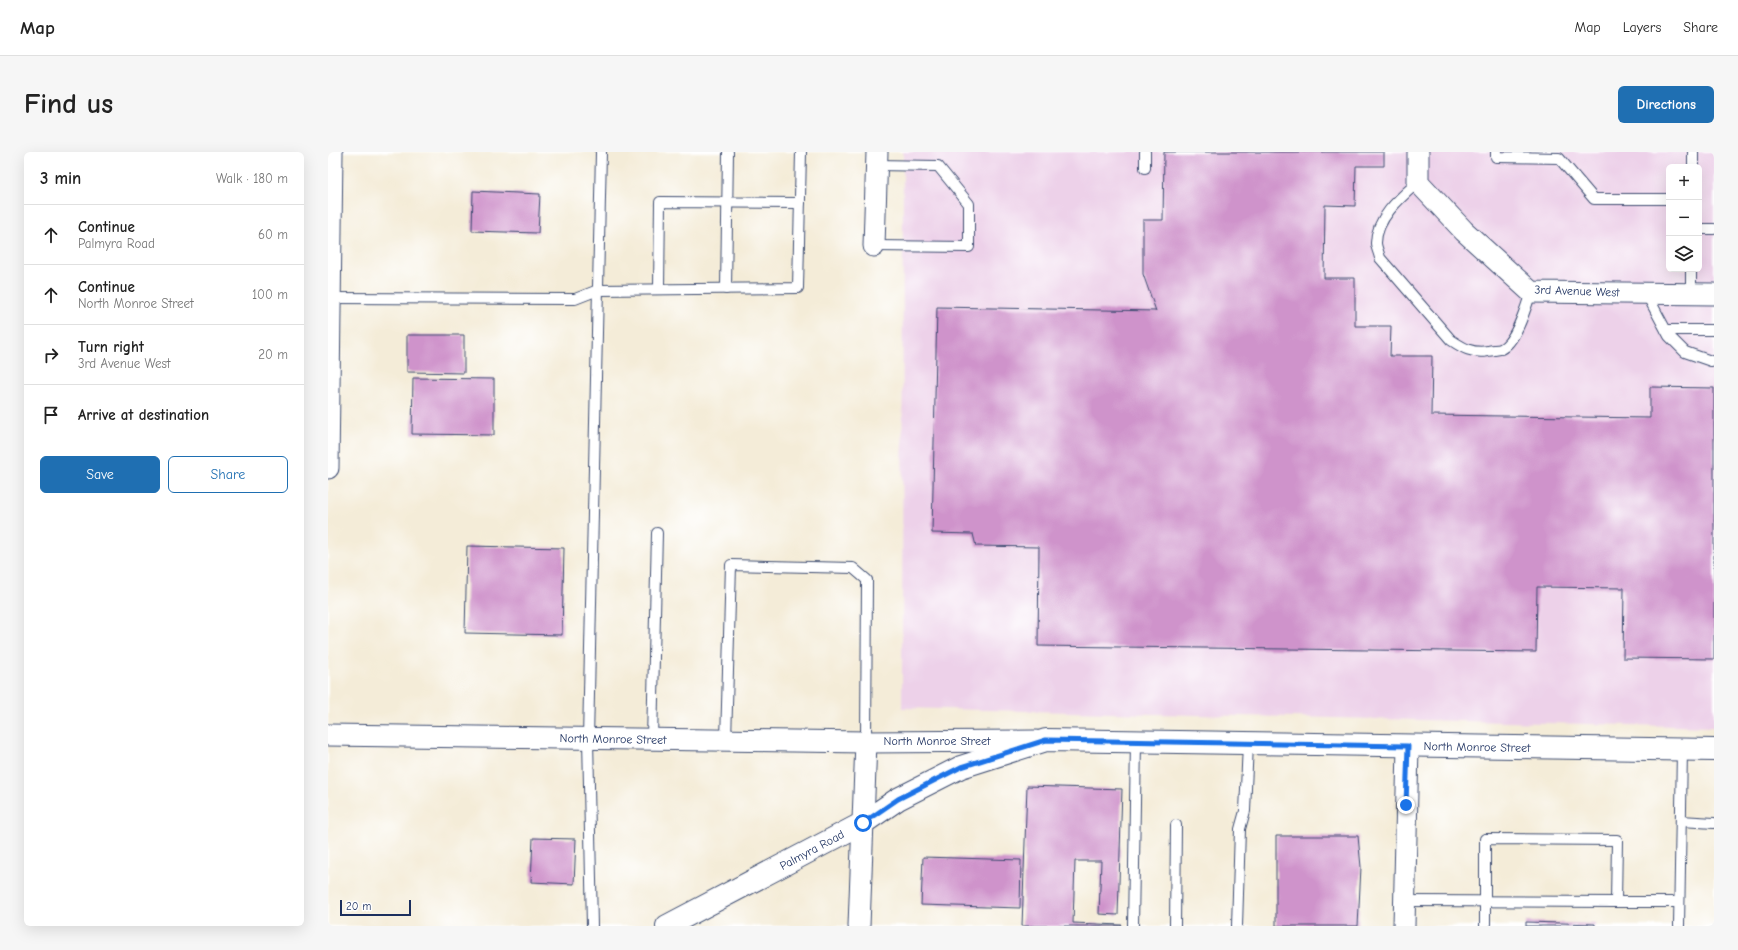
<!DOCTYPE html>
<meta charset="utf-8">
<style>
:root{--surface:#fff;--page:#f6f6f6;--text:#222;--muted:#767676;--line:#e0e0e0;--accent:#1f6fb2}
body{margin:0;font-family:"Comic Neue",sans-serif;background:var(--page);color:var(--text)}
.controls{position:absolute;right:12px;top:12px;display:grid;overflow:hidden;border-radius:6px;box-shadow:0 4px 16px #0002}
.controls button{width:36px;height:36px;display:grid;place-items:center;padding:0;border:0;border-bottom:1px solid var(--line);background:var(--surface);color:var(--text);font:20px sans-serif}
.scale{position:absolute;left:12px;bottom:10px;width:71px;box-sizing:border-box;padding-left:4px;border:2px solid #1b2f5e;border-top:0;font-size:11px;line-height:14px;white-space:nowrap;color:#1b2f5e;-webkit-text-stroke:3px #fff;paint-order:stroke}
.stop{position:absolute;width:12px;height:12px;margin:-9px;border:3px solid #1a73e8;border-radius:50%;background:#fff}
.stop.end{background:#1a73e8;border-color:#fff;box-shadow:0 1px 4px #0008}
.list{margin:0;padding:0;list-style:none}
h2{display:flex;justify-content:space-between;align-items:center;height:52px;margin:0;padding:0 16px;font-size:17px}
h2 small{font-size:13px;font-weight:400;color:var(--muted)}
.list li{display:grid;grid-template-columns:26px 1fr auto;gap:12px;align-items:center;box-sizing:border-box;height:60px;padding:0 16px;border-top:1px solid var(--line)}
.list b{display:block;font-size:15px;white-space:nowrap}
.list p{margin:0;font-size:13px;white-space:nowrap;color:var(--muted)}
.list em{font-size:13px;font-style:normal;color:var(--muted)}
.actions{display:flex;gap:8px;padding:12px 16px}
.actions a{flex:1;padding:9px 0;border:1px solid var(--accent);border-radius:6px;text-align:center;font-size:14px;color:var(--accent)}
.actions .main{background:var(--accent);color:#fff}
.icon{flex:none;width:22px;height:22px;fill:none;stroke:currentColor;stroke-width:2;stroke-linecap:round;stroke-linejoin:round}
.map{position:relative;flex:none;width:1386px;height:774px;overflow:hidden;border-radius:6px}
header{display:flex;align-items:center;gap:24px;box-sizing:border-box;height:56px;padding:0 20px;background:var(--surface);border-bottom:1px solid var(--line)}
header strong{font-size:19px}
nav{display:flex;gap:22px;margin-inline-start:auto;font-size:14px}
.intro{display:flex;align-items:center;justify-content:space-between;box-sizing:border-box;height:96px;padding:0 24px}
h1{margin:0;font-size:28px}
.button{padding:10px 18px;border-radius:6px;background:var(--accent);color:#fff;font-size:14px;font-weight:700}
main{display:flex;gap:24px;padding:0 24px}
aside{flex:1;background:var(--surface);border-radius:6px;box-shadow:0 4px 16px #0002}
.map>svg:first-child{display:block}
</style>
<header>
<strong>Map</strong>
<nav><a>Map</a><a>Layers</a><a>Share</a></nav>
</header>
<div class="intro"><h1>Find us</h1><a class="button">Directions</a></div>
<main>
<aside>
<h2>3 min<small>Walk · 180 m</small></h2>
<ul class="list">
<li><svg class="icon" aria-label="ahead" viewBox="0 0 24 24"><path d="M12 20V5M6 11l6-6 6 6"/></svg><div><b>Continue</b><p>Palmyra Road</p></div><em>60 m</em></li>
<li><svg class="icon" aria-label="ahead" viewBox="0 0 24 24"><path d="M12 20V5M6 11l6-6 6 6"/></svg><div><b>Continue</b><p>North Monroe Street</p></div><em>100 m</em></li>
<li><svg class="icon" aria-label="right" viewBox="0 0 24 24"><path d="M7 20v-9h11M14 6l5 5-5 5"/></svg><div><b>Turn right</b><p>3rd Avenue West</p></div><em>20 m</em></li>
<li><svg class="icon" aria-label="arrive" viewBox="0 0 24 24"><path d="M6 21V4h12l-3 4 3 4H6"/></svg><div><b>Arrive at destination</b></div></li>
</ul>
<div class="actions"><a class="main">Save</a><a>Share</a></div>
</aside>
<div class="map">
<svg width="1386" height="774" viewBox="0 0 1386 774">
<rect width="100%" height="100%" fill="#fff"/>
<filter id="ink" filterUnits="userSpaceOnUse"><feTurbulence type="fractalNoise" baseFrequency=".025" numOctaves="2"/><feDisplacementMap in="SourceGraphic" scale="8" xChannelSelector="R" yChannelSelector="G"/><feConvolveMatrix kernelMatrix="1 2 1 2 8 2 1 2 1" color-interpolation-filters="sRGB"/></filter>
<filter id="wash" filterUnits="userSpaceOnUse"><feTurbulence type="fractalNoise" baseFrequency=".012" numOctaves="4" result="noise"/><feDisplacementMap in="SourceGraphic" scale="16" xChannelSelector="R" yChannelSelector="G"/><feGaussianBlur stdDeviation="0.9" result="paint"/><feColorMatrix in="noise" values="0 0 0 0 0 0 0 0 0 0 0 0 0 0 0 0 0 1.4 0 .05"/><feComposite in="paint" operator="in"/></filter>
<g filter="url(#wash)">
<rect width="100%" height="100%" fill="#f4ecd8"/>
<path fill="#edd1e9" fill-rule="evenodd" d="M575,0H1386V575L574,556ZM1341,15H1371V117H1341Z"/>
<g id="blocks">
<g fill="#cf93cb">
<polygon points="836,0 1056,0 1056,14 1028,14 1027,54 997,53 996,126 1027,126 1027,174 1063,174 1062,204 1104,204 1103,263 1322,266 1322,235 1386,236 1386,507 1295,506 1296,436 1209,435 1208,500 710,494 711,395 648,394 645,382 604,381 609,155 828,159 815,122 815,68 835,68"/>
<polygon points="145,39 212,42 210,81 144,79"/>
<polygon points="79,183 136,183 136,221 79,220"/>
<polygon points="85,226 166,227 166,283 84,282"/>
<polygon points="139,394 236,396 234,483 137,481"/>
<polygon points="699,634 794,637 790,763 771,762 773,709 747,709 745,771 794,773 794,774 694,774"/>
<polygon points="948,684 1030,684 1033,715 1030,774 948,774"/>
<polygon points="205,686 248,687 246,732 203,730"/>
<polygon points="595,705 693,708 692,756 593,753"/>
<polygon points="1198,770 1267,772 1267,774 1198,774"/>
</g>
</g>
</g>
<g filter="url(#ink)">
<use href="#blocks" fill-opacity="0" stroke="#3c4b70" stroke-width="1"/>
<g fill="none" stroke-linecap="round" stroke-linejoin="round">
<g stroke="#3c4b70" stroke-width="12">
<g id="service">
<polyline points="817,0 817,16"/>
<polyline points="1168,0 1168,5 1231,6 1266,47 1341,47"/>
<polyline points="1365,15 1365,0"/>
<path d="M1090,30C1073,45 1048,66 1048,91C1048,95 1051,101 1052,106L1123,188C1135,196 1145,202 1160,199C1164,198 1169,198 1173,197C1188,190 1198,155 1203,140"/>
<polyline points="1371,77 1386,77"/>
<polyline points="546,94 641,95 641,52 610,14 548,13"/>
<polyline points="331,137 332,50 472,51"/>
<polyline points="398,137 400,0"/>
<polyline points="1318,141 1341,184 1357,200 1383,209"/>
<polyline points="1363,141 1363,117"/>
<polyline points="2,146 247,147 270,138 470,136 473,0"/>
<polyline points="1338,178 1386,178"/>
<polyline points="324,587 329,381"/>
<polyline points="398,588 403,413 525,416 539,428 538,590"/>
<polyline points="1353,669 1386,671"/>
<polyline points="1076,749 1288,750"/>
<polyline points="264,774 260,587 273,0"/>
<polyline points="805,774 808,590"/>
<polyline points="847,774 848,673"/>
<polyline points="909,774 912,677 917,659 920,592"/>
<polyline points="1157,774 1157,687 1289,688 1288,750 1351,750"/>
<polyline points="1351,774 1354,598"/>
</g>
</g>
<g stroke="#3c4b70" stroke-width="23">
<g id="minor">
<polyline points="1090,0 1090,30 1136,79 1203,140 1386,142"/>
<polyline points="546,94 549,0"/>
<polyline points="0,316 4,0"/>
<polyline points="0,583 538,590 708,589"/>
<polyline points="531,774 538,590"/>
<polyline points="1076,774 1080,594"/>
</g>
</g>
<g stroke="#3c4b70" stroke-width="24">
<polyline id="secondary" points="339,774 535,671 570,647 633,615 718,588 1386,598"/>
</g>
<use href="#service" stroke="#fff" stroke-width="10"/>
<use href="#minor" stroke="#fff" stroke-width="21"/>
<use href="#secondary" stroke="#fff" stroke-width="22"/>
</g>
</g>
<g fill="none" stroke-linecap="round" stroke-linejoin="round" filter="url(#ink)">
<polyline stroke="#1a73e8" stroke-width="5" points="535,671 570,647 633,615 718,588 1080,594 1078,653"/>
</g>
<g text-anchor="middle" stroke-width="4" stroke-linejoin="round" paint-order="stroke">
<g font-size="12" fill="#1b2f5e" stroke="#fff">
<text transform="translate(1249 139) rotate(2)" y="4">3rd Avenue West</text>
<text transform="translate(285 587) rotate(1)" y="4">North Monroe Street</text>
<text x="609" y="593">North Monroe Street</text>
<text transform="translate(1149 595) rotate(1)" y="4">North Monroe Street</text>
<text transform="translate(484 698) rotate(-28)" y="4">Palmyra Road</text>
</g>
</g>
</svg>
<div class="controls">
<button>+</button>
<button>−</button>
<button><svg class="icon" aria-label="layers" viewBox="0 0 24 24"><path d="M12 4l9 5-9 5-9-5zM3 14l9 5 9-5"/></svg></button>
</div>
<div class="scale">20 m</div>
<div class="stop" style="left:535px;top:671px"></div>
<div class="stop end" style="left:1078px;top:653px"></div>
</div>
</main>
